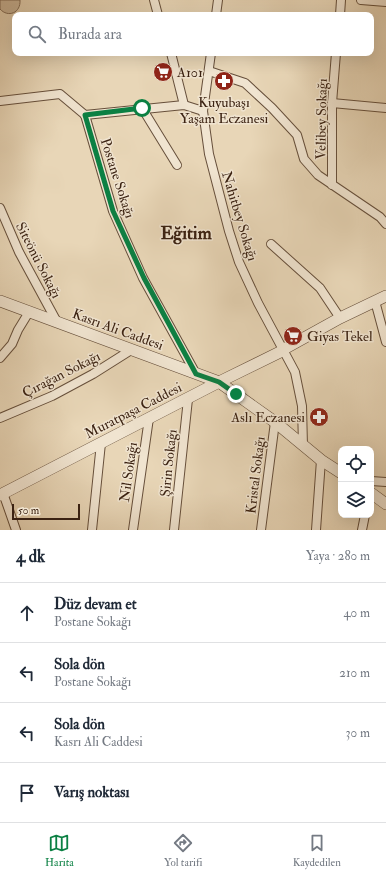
<!DOCTYPE html>
<html lang="tr">
<meta charset="utf-8">
<style>
:root{--surface:#fff;--page:#f2f2f3;--text:#1f2937;--muted:#747a83;--line:#e0e1e3;--accent:#0b8043}
body{margin:0;font-family:"IM FELL Double Pica",serif;background:var(--page);color:var(--text)}
.controls{position:absolute;right:12px;bottom:12px;display:grid;overflow:hidden;border-radius:8px;box-shadow:0 4px 16px #0002}
.controls button{width:36px;height:36px;display:grid;place-items:center;padding:0;border:0;border-bottom:1px solid var(--line);background:var(--surface);color:var(--text);font:20px sans-serif}
.scale{position:absolute;left:12px;bottom:10px;width:68px;box-sizing:border-box;padding-left:4px;border:2px solid #3b2212;border-top:0;font-size:11px;line-height:14px;white-space:nowrap;color:#3b2212;-webkit-text-stroke:3px #f0e4d0;paint-order:stroke}
.stop{position:absolute;width:12px;height:12px;margin:-9px;border:3px solid #0b8043;border-radius:50%;background:#fff}
.stop.end{background:#0b8043;border-color:#fff;box-shadow:0 1px 4px #0008}
.list{margin:0;padding:0;list-style:none}
h2{display:flex;justify-content:space-between;align-items:center;height:52px;margin:0;padding:0 16px;font-size:17px}
h2 small{font-size:13px;font-weight:400;color:var(--muted)}
.list li{display:grid;grid-template-columns:26px 1fr auto;gap:12px;align-items:center;box-sizing:border-box;height:60px;padding:0 16px;border-top:1px solid var(--line)}
.list b{display:block;font-size:15px;white-space:nowrap}
.list p{margin:0;font-size:13px;white-space:nowrap;color:var(--muted)}
.list em{font-size:13px;font-style:normal;color:var(--muted)}
.icon{flex:none;width:22px;height:22px;fill:none;stroke:currentColor;stroke-width:2;stroke-linecap:round;stroke-linejoin:round}
.map{position:relative;flex:none;width:386px;height:530px;overflow:hidden}
.search{position:absolute;background:var(--surface);box-shadow:0 4px 16px #0002;left:12px;right:12px;top:12px;height:44px;display:flex;align-items:center;gap:10px;box-sizing:border-box;padding:0 14px;border-radius:8px;color:var(--muted);font-size:15px}
.sheet{height:292px;background:var(--surface)}
nav{display:flex;justify-content:space-around;align-items:center;box-sizing:border-box;height:56px;border-top:1px solid var(--line);background:var(--surface);font-size:11px;color:var(--muted)}
nav a{display:grid;justify-items:center;gap:2px}
nav .on{color:var(--accent)}
.map>svg:first-child{display:block}
</style>
<div class="map">
<svg width="386" height="530" viewBox="0 0 386 530">
<rect width="100%" height="100%" fill="#e8d6b7"/>
<filter id="stains"><feTurbulence type="fractalNoise" baseFrequency=".005" numOctaves="4"/><feColorMatrix values="0 0 0 0 .2 0 0 0 0 .09 0 0 0 0 .02 0 0 0 .5 -.17"/></filter>
<radialGradient id="worn" r=".72"><stop offset=".6" stop-color="#630" stop-opacity="0"/><stop offset="1" stop-color="#630" stop-opacity=".3"/></radialGradient>
<path fill="#cbb79b" stroke="#836c56" d="M0,0H20C21,13 8,18 0,9Z"/>
<g fill="none" stroke-linecap="round" stroke-linejoin="round">
<g stroke="#664f3b" stroke-width="10">
<g id="minor">
<polyline points="154,0 158,15"/>
<polyline points="361,0 386,2"/>
<polyline points="216,15 218,0"/>
<polyline points="340,15 341,0"/>
<polyline points="171,53 184,105"/>
<polyline points="211,53 203,111 209,154 229,231 239,262 258,303 295,372 302,406 303,446"/>
<polyline points="209,71 245,83 272,108 297,135 304,159 318,175 380,217 386,224"/>
<polyline points="0,101 60,94 85,115"/>
<polyline points="332,103 386,108"/>
<polyline points="142,108 177,165"/>
<polyline points="85,115 113,211 143,278 196,374"/>
<polyline points="85,115 184,105 203,111"/>
<polyline points="332,185 332,103 336,53"/>
<polyline points="0,208 19,252 57,322"/>
<polyline points="271,244 320,288 340,318"/>
<polyline points="375,301 386,342"/>
<polyline points="0,358 12,344 18,330 29,312"/>
<polyline points="0,418 52,396 93,374 131,350"/>
<polyline points="371,481 386,482"/>
<polyline points="3,493 16,530"/>
<polyline points="92,530 101,443"/>
<polyline points="133,530 149,418"/>
<polyline points="174,530 188,399"/>
<polyline points="261,530 275,422"/>
<polyline points="316,530 321,460"/>
<polyline points="362,530 365,515"/>
</g>
</g>
<g stroke="#664f3b" stroke-width="12">
<g id="tertiary">
<polyline points="0,301 219,382 275,422 321,460 341,473"/>
<polyline points="371,493 386,504"/>
<polyline points="0,495 219,382 280,352 284,349 340,318 386,296"/>
</g>
</g>
<use href="#minor" stroke="#f0e4d0" stroke-width="8"/>
<use href="#tertiary" stroke="#f0e4d0" stroke-width="11"/>
</g>
<g fill="none" stroke-linecap="round" stroke-linejoin="round">
<polyline stroke="#0b8043" stroke-width="5" points="142,108 85,115 113,211 144,278 196,374 219,382 236,394"/>
</g>
<defs>
<g id="supermarket-disc" transform="scale(1)"><circle r="9.5" fill="#8f2418" stroke="#f0e4d0"/><path d="M-6-5.5h2.5l.6 2H6L4.5 2H-2.5L-4.4-4H-6ZM-1.5 3.2a1.3 1.3 0 1 0 .1 0ZM3 3.2a1.3 1.3 0 1 0 .1 0Z" fill="#fff"/></g>
<g id="pharmacy-disc" transform="scale(1)"><circle r="9.5" fill="#8f2418" stroke="#f0e4d0"/><path d="M-2-6h4v4h4v4h-4v4h-4v-4h-4v-4h4Z" fill="#fff"/></g>
</defs>
<g fill-rule="evenodd">
<use href="#supermarket-disc" x="163" y="72"/>
<use href="#pharmacy-disc" x="224" y="81"/>
<use href="#supermarket-disc" x="293" y="336"/>
<use href="#pharmacy-disc" x="319" y="417"/>
</g>
<g text-anchor="middle" stroke-width="3" stroke-linejoin="round" paint-order="stroke">
<g font-size="14" fill="#3b2212" stroke="#f0e4d0" text-anchor="start">
<text x="177" y="77">A101</text>
<text x="224" y="107" text-anchor="middle">Kuyubaşı<tspan x="224" dy="16">Yaşam Eczanesi</tspan></text>
<text x="307" y="341">Giyas Tekel</text>
<text x="305" y="422" text-anchor="end">Aslı Eczanesi</text>
</g>
<g font-size="14" fill="#3b2212" stroke="#f0e4d0">
<text transform="translate(321 119) rotate(-89)" y="5">Velibey Sokağı</text>
<text transform="translate(118 178) rotate(72)" y="5">Postane Sokağı</text>
<text transform="translate(240 216) rotate(73)" y="5">Nahitbey Sokağı</text>
<text transform="translate(39 260) rotate(63)" y="5">Siteönü Sokağı</text>
<text transform="translate(118 329) rotate(20)" y="5">Kasrı Ali Caddesi</text>
<text transform="translate(61 374) rotate(-27)" y="5">Çırağan Sokağı</text>
<text transform="translate(133 410) rotate(-27)" y="5">Muratpaşa Caddesi</text>
<text transform="translate(168 463) rotate(-84)" y="5">Şirin Sokağı</text>
<text transform="translate(128 472) rotate(-82)" y="5">Nil Sokağı</text>
<text transform="translate(255 475) rotate(-83)" y="5">Kristal Sokağı</text>
</g>
<g font-size="18" font-weight="bold" fill="#3b2212" stroke="#f0e4d0">
<text x="186" y="239">Eğitim</text>
</g>
</g>
<rect width="100%" height="100%" filter="url(#stains)"/>
<rect width="100%" height="100%" fill="url(#worn)"/>
</svg>
<div class="controls">
<button><svg class="icon" aria-label="locate" viewBox="0 0 24 24"><circle cx="12" cy="12" r="6"/><path d="M12 2v4M12 18v4M2 12h4M18 12h4"/></svg></button>
<button><svg class="icon" aria-label="layers" viewBox="0 0 24 24"><path d="M12 4l9 5-9 5-9-5zM3 14l9 5 9-5"/></svg></button>
</div>
<div class="scale">50 m</div>
<div class="stop" style="left:142px;top:108px"></div>
<div class="stop end" style="left:236px;top:394px"></div>
<div class="search"><svg class="icon" aria-label="search" viewBox="0 0 24 24"><circle cx="10" cy="10" r="6"/><path d="M15 15l6 6"/></svg>Burada ara</div>
</div>
<section class="sheet">
<h2>4 dk<small>Yaya · 280 m</small></h2>
<ul class="list">
<li><svg class="icon" aria-label="ahead" viewBox="0 0 24 24"><path d="M12 20V5M6 11l6-6 6 6"/></svg><div><b>Düz devam et</b><p>Postane Sokağı</p></div><em>40 m</em></li>
<li><svg class="icon" aria-label="left" viewBox="0 0 24 24"><path d="M17 20v-9H6M10 6l-5 5 5 5"/></svg><div><b>Sola dön</b><p>Postane Sokağı</p></div><em>210 m</em></li>
<li><svg class="icon" aria-label="left" viewBox="0 0 24 24"><path d="M17 20v-9H6M10 6l-5 5 5 5"/></svg><div><b>Sola dön</b><p>Kasrı Ali Caddesi</p></div><em>30 m</em></li>
<li><svg class="icon" aria-label="arrive" viewBox="0 0 24 24"><path d="M6 21V4h12l-3 4 3 4H6"/></svg><div><b>Varış noktası</b></div></li>
</ul>
</section>
<nav>
<a class="on"><svg class="icon" aria-label="map" viewBox="0 0 24 24"><path d="M3 6l6-2 6 2 6-2v14l-6 2-6-2-6 2zM9 4v14M15 6v14"/></svg>Harita</a>
<a><svg class="icon" aria-label="directions" viewBox="0 0 24 24"><path d="M12 3l9 9-9 9-9-9zM9 14v-3h6M13 9l2 2-2 2"/></svg>Yol tarifi</a>
<a><svg class="icon" aria-label="saved" viewBox="0 0 24 24"><path d="M7 4h10v16l-5-4-5 4z"/></svg>Kaydedilen</a>
</nav>
